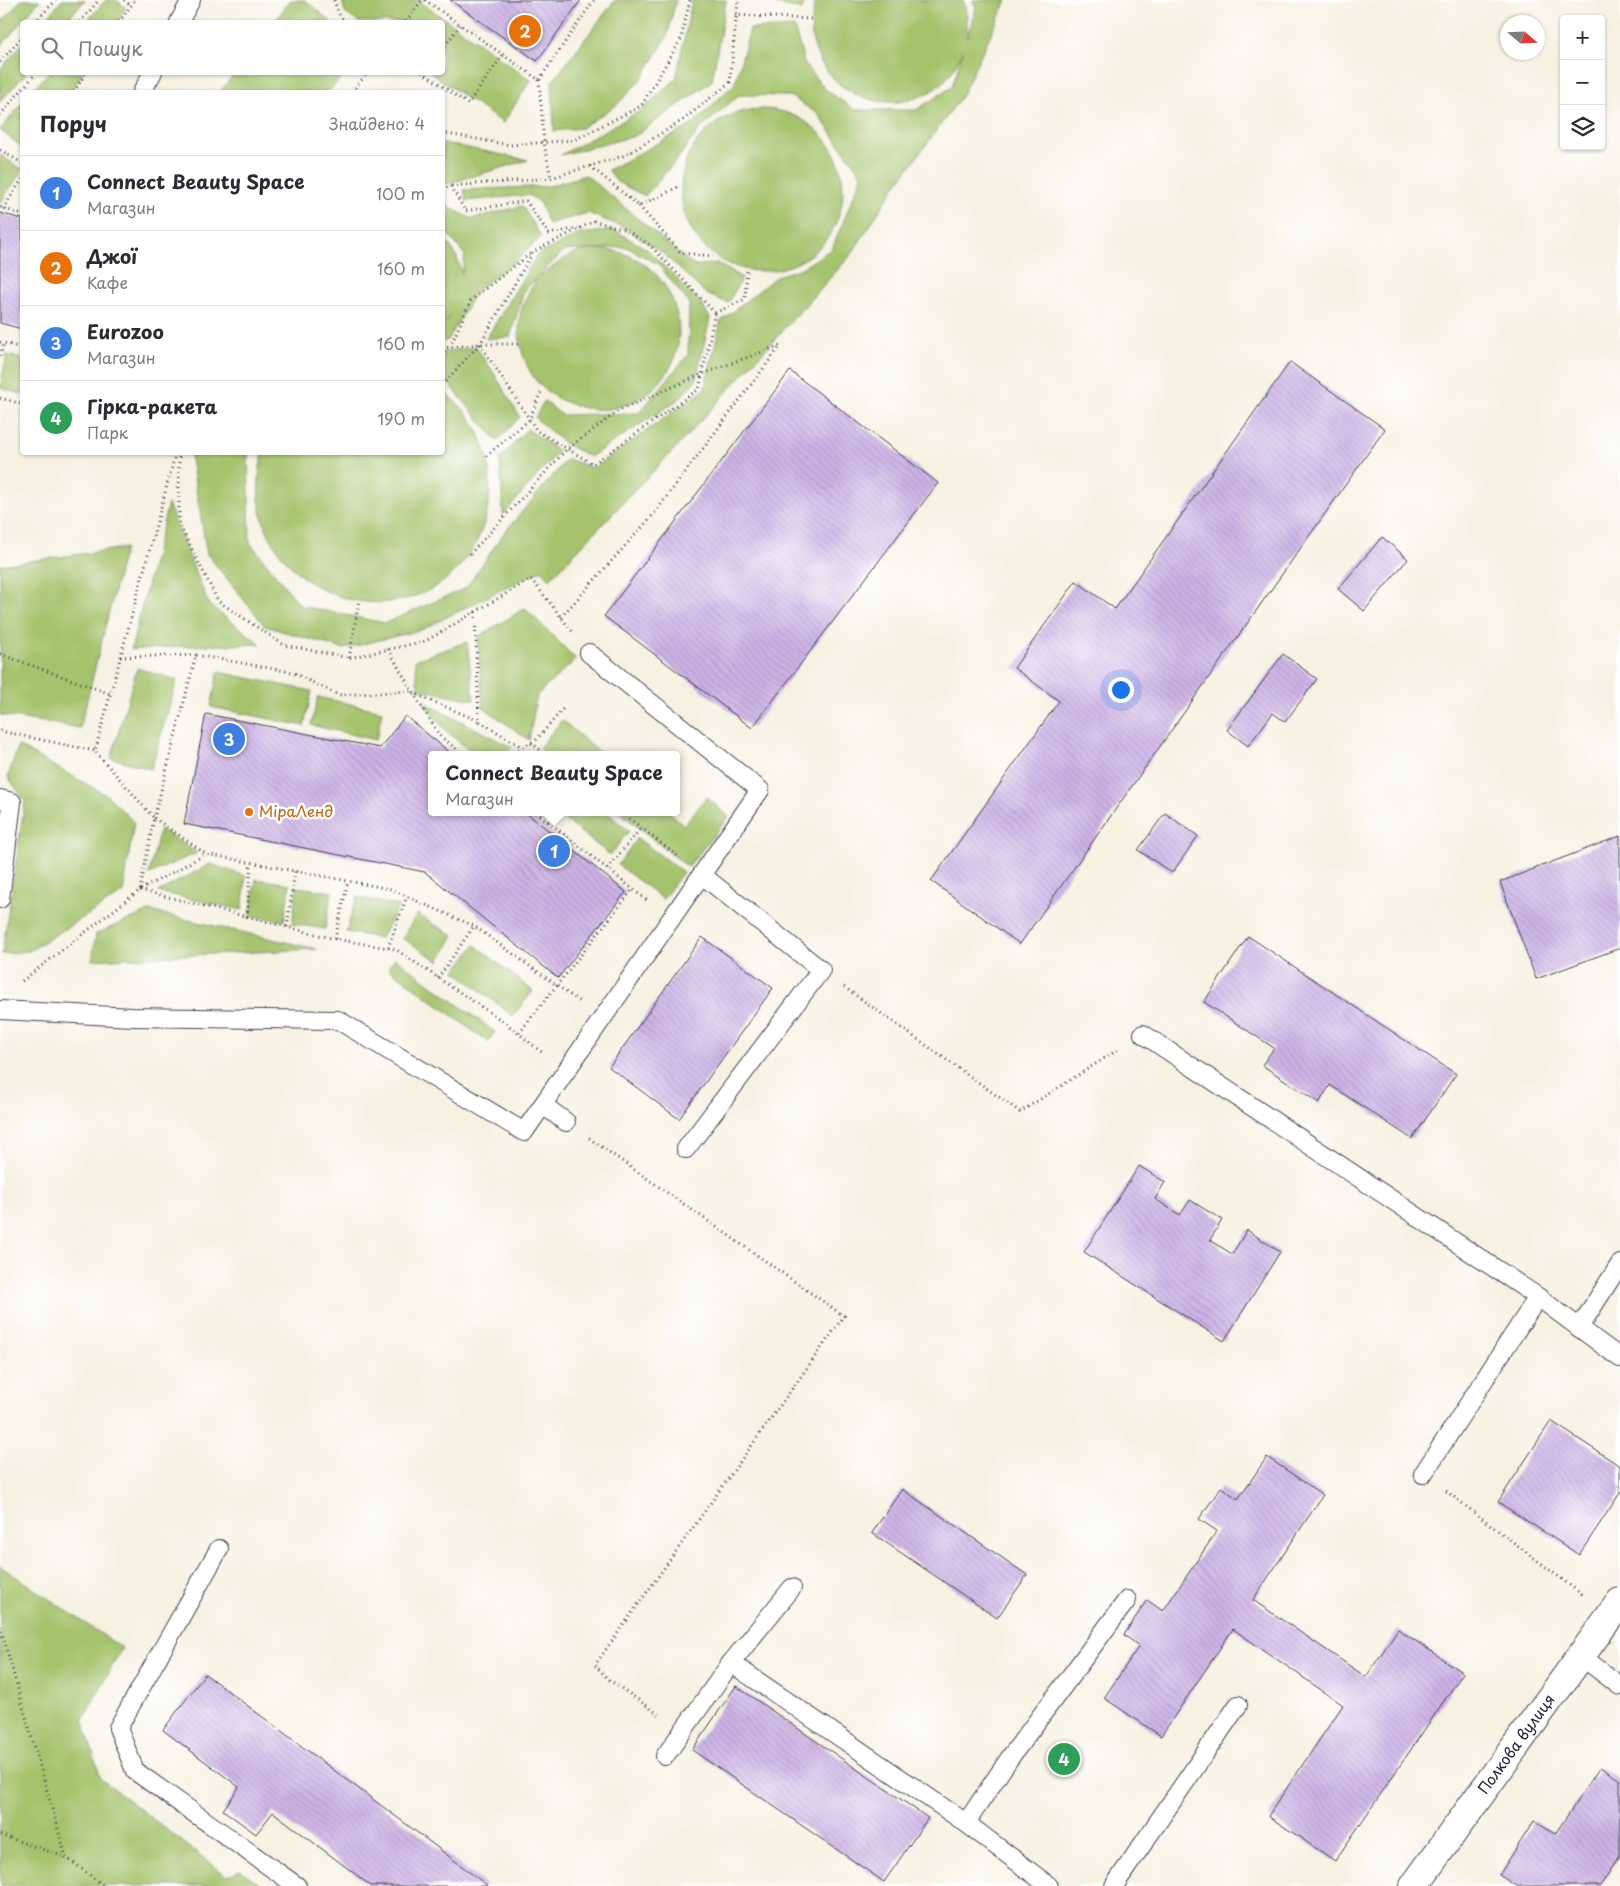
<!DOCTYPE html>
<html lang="uk">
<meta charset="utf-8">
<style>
:root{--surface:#fff;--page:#f7f7f7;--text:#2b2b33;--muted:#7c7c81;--line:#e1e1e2;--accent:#db2777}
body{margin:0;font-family:"Playpen Sans",sans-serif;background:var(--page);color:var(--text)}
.controls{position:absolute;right:15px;top:15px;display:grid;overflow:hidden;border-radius:5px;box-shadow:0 1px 4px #0004}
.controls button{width:45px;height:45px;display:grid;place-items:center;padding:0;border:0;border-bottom:1px solid var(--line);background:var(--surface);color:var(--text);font:25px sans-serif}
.compass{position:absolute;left:1500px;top:15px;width:45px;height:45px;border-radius:50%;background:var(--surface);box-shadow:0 1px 4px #0004;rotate:109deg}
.you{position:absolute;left:1120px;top:689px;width:18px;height:18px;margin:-12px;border:4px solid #fff;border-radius:50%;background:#1a73e8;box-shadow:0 0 0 8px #1a73e833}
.badge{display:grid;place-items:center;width:32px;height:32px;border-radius:50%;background:var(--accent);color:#fff;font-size:16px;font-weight:700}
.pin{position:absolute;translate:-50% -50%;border:2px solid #fff;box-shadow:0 1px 5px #0006}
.popup{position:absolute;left:428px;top:751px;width:252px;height:65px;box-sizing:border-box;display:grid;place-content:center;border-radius:5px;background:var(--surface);filter:drop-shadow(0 1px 4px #0005);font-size:16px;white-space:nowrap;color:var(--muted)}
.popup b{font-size:19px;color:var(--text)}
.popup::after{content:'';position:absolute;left:50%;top:100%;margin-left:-10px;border:10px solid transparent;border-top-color:var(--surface)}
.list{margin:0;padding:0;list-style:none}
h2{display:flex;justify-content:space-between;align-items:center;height:65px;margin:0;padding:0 20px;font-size:21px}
h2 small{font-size:16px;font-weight:400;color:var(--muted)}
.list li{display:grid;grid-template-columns:32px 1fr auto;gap:15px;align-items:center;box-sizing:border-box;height:75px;padding:0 20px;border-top:1px solid var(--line)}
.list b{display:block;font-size:19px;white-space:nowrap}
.list p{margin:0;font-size:16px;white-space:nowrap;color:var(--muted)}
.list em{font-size:16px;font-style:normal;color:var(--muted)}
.icon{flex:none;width:28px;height:28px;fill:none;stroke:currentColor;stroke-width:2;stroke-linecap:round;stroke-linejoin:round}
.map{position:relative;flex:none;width:1620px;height:1886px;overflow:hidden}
.search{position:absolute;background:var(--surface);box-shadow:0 1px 4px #0004;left:20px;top:20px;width:425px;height:55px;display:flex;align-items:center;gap:12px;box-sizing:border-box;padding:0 18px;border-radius:5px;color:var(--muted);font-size:19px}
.panel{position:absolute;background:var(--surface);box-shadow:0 1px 4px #0004;left:20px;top:90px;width:425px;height:365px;border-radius:5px}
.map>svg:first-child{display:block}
</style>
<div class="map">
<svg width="1620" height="1886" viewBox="0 0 1620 1886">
<defs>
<pattern id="building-back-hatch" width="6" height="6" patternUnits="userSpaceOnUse" patternTransform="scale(1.25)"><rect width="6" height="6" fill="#cdb3e6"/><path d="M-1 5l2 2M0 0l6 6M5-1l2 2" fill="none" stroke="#b09ac6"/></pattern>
</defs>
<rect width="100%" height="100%" fill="#fff"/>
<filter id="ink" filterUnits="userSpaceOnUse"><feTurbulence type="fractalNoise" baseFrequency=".02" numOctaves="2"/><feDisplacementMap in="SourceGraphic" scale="10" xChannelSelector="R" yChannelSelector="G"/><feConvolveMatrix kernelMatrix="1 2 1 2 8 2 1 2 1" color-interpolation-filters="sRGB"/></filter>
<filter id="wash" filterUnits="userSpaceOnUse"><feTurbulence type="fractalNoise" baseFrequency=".0096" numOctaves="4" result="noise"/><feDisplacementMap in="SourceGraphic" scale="20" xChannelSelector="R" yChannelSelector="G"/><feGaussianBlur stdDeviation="1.12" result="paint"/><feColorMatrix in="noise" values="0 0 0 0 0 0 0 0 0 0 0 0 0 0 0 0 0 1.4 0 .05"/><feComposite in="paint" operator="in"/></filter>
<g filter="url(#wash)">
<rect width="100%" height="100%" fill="#f6f1e1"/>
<g fill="#a4c36c" stroke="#637254">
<polygon points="21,0 40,0 0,47 0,24"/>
<polygon points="62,0 85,0 65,22 44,22"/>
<polygon points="106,0 117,0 126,8 117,22 86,22"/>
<polygon points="291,0 305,0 331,22 274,22"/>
<polygon points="342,0 418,0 531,80 503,123 431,73 442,72 442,22 359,22 345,13"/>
<polygon points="615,0 676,0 667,37 642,78 618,104 581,128 554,131 552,82"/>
<polygon points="692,0 726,0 712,81 635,136 561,155 640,111 676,79"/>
<polygon points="761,0 805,0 802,10"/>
<path d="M816,0H963L967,13V37L976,8L973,0H1007L961,97L892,191L851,255L686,437L550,579L541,570L421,630L343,649L265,626L207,554L190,453H248L250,543L301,606L385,623L466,588L504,533L567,459L594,468L704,390L721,321L777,276L802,268L832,249L862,176L818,114L790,96L739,95L699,130L675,162L645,196L617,182L608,170L692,125L735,83L750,29L794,27L805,65L825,89L855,110H916L952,87L963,51C957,63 951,76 940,85C896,120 829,99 814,45C809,30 812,15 816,0Z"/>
<polygon points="22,44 22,72 26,73 0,102 0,70"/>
<polygon points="48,73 48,72 83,73 70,92 31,92"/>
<polygon points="235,73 235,72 346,73 328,92 220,92"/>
<polygon points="22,103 22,147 0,130"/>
<circle cx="762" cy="190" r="81"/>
<polygon points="443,143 528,160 443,185"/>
<polygon points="0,155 22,169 22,171 0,203"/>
<polygon points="586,175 694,266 717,263 742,278 728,303 706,294 665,255 625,228 588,213 548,224 539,201 528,195 466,201 464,190 549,186"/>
<path d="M443,204L472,219L522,206L541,237L517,260L481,287L472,298L448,340L443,342V326L450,317L443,323V238C454,248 458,259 462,273L465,255L443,228Z"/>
<path d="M614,230L647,249L700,302L710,318L696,380L678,400L590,457L564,443L535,418L544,401L562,415L639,413L688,355L689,303L658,264L626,247L564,251L538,277C553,269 563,255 583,251C670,235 717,353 640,398C626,406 610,411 593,409C572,407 548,397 535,379C520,358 514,327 524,302C527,294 533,287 536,279L524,291L510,337L486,339L537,255L579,234Z"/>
<polygon points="476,347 492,370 520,417 497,441 450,385 443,381 443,352"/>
<polygon points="7,355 22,359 22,394 0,388"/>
<path d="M443,392C449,397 457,402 463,409C506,458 496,542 444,581C395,617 325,606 287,562C259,530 253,492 263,453L442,452Z"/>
<polygon points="527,429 559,451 503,515 500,459"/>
<polygon points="168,504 209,605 261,644 190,646 131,650"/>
<polygon points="125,548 80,728 0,715 0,565"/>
<polygon points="525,608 576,659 537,695 529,740 483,707 478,637"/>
<polygon points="467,642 474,700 418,689 415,660"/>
<polygon points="137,668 177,680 151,769 111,758"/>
<polygon points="218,672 312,691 304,726 211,707"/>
<polygon points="318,697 382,711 376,740 311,725"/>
<polygon points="423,702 512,747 505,755 475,755 446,731"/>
<polygon points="562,720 602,755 547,755 539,748"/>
<polygon points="18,746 108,796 134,822 123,893 29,951 2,954 25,801 8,777"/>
<polygon points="707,797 729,817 688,867 619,812 669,812 684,825"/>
<polygon points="571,812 606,812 629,831 610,855 565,820"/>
<polygon points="160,829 197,853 149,874"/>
<polygon points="637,838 683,872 663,899 618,865"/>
<polygon points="210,864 246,876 242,910 158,892"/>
<polygon points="256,879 290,884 284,921 250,916"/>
<polygon points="297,887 332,892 325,929 292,924"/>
<polygon points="357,897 399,906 381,938 346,932"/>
<polygon points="149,911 316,949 92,960 96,934"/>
<polygon points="417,914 454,936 439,961 402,938"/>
<polygon points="475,945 533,991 513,1016 455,971"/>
<polygon points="395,958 495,1032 488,1042 388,968"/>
<polygon points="0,1566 122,1648 83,1720 101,1779 227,1876 240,1870 263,1886 0,1886"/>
</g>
<g id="blocks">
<g fill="url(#building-back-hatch)">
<polygon points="450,0 581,0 537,61"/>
<polygon points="0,213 22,219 22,329 0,323"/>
<polygon points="1290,362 1385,429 1020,944 931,881 1059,701 1014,668 1076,581 1115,609"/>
<polygon points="790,371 938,483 752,728 604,616"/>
<polygon points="1382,537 1408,559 1364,611 1338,589"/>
<polygon points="1283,654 1317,679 1285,722 1273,713 1248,746 1227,730"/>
<polygon points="206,714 380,748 405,716 453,755 432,755 432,812 525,812 626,892 558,978 425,872 184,824"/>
<polygon points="1165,813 1198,836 1172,873 1138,850"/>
<polygon points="1620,836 1620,948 1536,979 1500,882"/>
<polygon points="1248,936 1456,1074 1412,1139 1330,1085 1319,1103 1262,1065 1274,1048 1204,1002"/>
<polygon points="702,937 773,988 679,1119 609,1067"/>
<polygon points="1139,1166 1165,1182 1155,1199 1180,1215 1190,1200 1222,1220 1210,1240 1232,1254 1247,1230 1280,1252 1224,1341 1084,1252"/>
<polygon points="1551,1421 1620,1466 1620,1493 1579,1555 1498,1502"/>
<polygon points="1267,1457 1323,1495 1253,1600 1366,1677 1398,1629 1463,1673 1335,1861 1268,1816 1343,1705 1233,1629 1161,1736 1104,1698 1139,1646 1124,1635 1147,1600 1163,1611 1217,1531 1199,1519 1221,1487 1238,1499"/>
<polygon points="902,1489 1027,1575 997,1618 872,1533"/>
<polygon points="205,1674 422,1836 488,1886 371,1886 273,1812 256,1834 223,1810 239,1787 163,1730"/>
<polygon points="736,1686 928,1818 884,1882 692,1750"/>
<polygon points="1600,1767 1620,1780 1620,1856 1600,1886 1516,1886 1499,1875 1534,1821 1555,1834"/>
</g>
</g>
</g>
<g filter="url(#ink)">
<use href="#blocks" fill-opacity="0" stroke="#424154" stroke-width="1"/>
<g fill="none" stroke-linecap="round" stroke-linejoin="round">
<g stroke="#424154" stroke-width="20">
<g id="lane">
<polyline points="179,22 191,0"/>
<polyline points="142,92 153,72"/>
<polyline points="0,799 12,802 0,899"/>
<polyline points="0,1010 132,1017 338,1020 524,1132 760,790 589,653"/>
<polyline points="1143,1034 1538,1297 1620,1358"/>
<polyline points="543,1105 566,1122"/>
<polyline points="686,1149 821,970 702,875"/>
<polyline points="1579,1328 1620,1264"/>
<polyline points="1423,1474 1538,1297"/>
<polyline points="219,1549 118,1728 135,1771 297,1886"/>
<polyline points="1581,1656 1620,1686"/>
<polyline points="731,1663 966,1823 1049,1886"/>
<polyline points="665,1756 731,1663 792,1588"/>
<polyline points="966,1823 1009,1759 1127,1600"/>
<polyline points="1114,1886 1238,1705"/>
</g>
</g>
<g stroke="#424154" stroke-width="30">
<g id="street">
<path id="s1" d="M1414,1886L1620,1602"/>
</g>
</g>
<g stroke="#424154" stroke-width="3" stroke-dasharray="1 4" stroke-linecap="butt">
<polyline points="124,0 131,6"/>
<polyline points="334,0 340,17 348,22"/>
<polyline points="425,0 539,80 594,0"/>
<polyline points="735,15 811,19"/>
<polyline points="35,22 56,0"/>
<polyline points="80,22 99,0"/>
<polyline points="119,22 135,0"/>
<polyline points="406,22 422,0"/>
<polyline points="442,50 460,25"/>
<polyline points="0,62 22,37"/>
<polyline points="422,72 468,104 503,55"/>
<polyline points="539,80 544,143 551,178"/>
<polyline points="74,92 86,72"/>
<polyline points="352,92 368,72"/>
<polyline points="0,115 37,72"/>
<polyline points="442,133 510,145 574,140 641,106 681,39 690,0"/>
<polyline points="0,150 22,163"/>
<polyline points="590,166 639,206 680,186"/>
<polyline points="451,186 465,211 526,201 549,234 578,228"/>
<polyline points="442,190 451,186 551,178 626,155 683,120 730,82 738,0"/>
<polyline points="639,206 681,253 713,256"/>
<polyline points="0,207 22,215"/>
<polyline points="3,209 22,179"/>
<polyline points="715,313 745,299 747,270"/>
<polyline points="0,342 22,348"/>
<polyline points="480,344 537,431 593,464 699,389 715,313"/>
<polyline points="450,347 471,300 530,254"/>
<polyline points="442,348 480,344 519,344"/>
<polyline points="0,356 4,343"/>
<polyline points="442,385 480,344 533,252 594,221 626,230 650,245 715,313"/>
<polyline points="0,398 22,404"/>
<polyline points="179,452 179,524 218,601 284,645 349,658 426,641 531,579 572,631"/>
<polyline points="486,456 529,420 541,392"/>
<polyline points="470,554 567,449 620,410 702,374 781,345"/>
<polyline points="475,612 479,721 522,747 536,740 563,709"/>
<polyline points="561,617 653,515 781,345"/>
<polyline points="388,649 412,691 420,696 479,721"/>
<polyline points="0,654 111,694"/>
<polyline points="120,657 196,655"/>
<polyline points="349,658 359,601"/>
<polyline points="0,731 95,751"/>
<polyline points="531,743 547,755"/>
<polyline points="464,755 440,736 412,691 338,695 292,672 196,655 154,818 206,854 390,889 474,926 580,1002"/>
<polyline points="516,755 522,747"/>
<polyline points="536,812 649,902"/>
<polyline points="621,812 680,858"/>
<polyline points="548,822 556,812"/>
<polyline points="607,869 641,828"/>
<polyline points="140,890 335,939 395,949 507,1024 544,1054"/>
<polyline points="140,890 154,818 95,751 176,452"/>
<polyline points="247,917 251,863"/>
<polyline points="287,927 295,871"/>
<polyline points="335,939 348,881"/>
<polyline points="388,948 407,896"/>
<polyline points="438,978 474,926"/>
<polyline points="22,981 140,890 206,854"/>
<polyline points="844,987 1020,1112 1119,1049"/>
<polyline points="519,1033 633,889"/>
<polyline points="589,1138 844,1316 595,1665 608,1679 660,1715"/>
<polyline points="1446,1491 1584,1596"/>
<polyline points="0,1626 66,1857 104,1886"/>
<polyline points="0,1835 65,1857"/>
</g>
<use href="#lane" stroke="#fff" stroke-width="18"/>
<use href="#street" stroke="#fff" stroke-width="28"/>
</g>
</g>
<circle fill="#e8710a" stroke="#fff" stroke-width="2" cx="249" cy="812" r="5"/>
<g text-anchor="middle" stroke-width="5" stroke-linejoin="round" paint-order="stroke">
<g font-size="15" fill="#c56008" stroke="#fff" text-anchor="start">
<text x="259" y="817">МіраЛенд</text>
</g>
<g font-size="15" fill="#22223b" stroke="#fff">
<text dy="5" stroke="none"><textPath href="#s1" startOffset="175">Полкова вулиця</textPath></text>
</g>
</g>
</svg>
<div class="controls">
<button>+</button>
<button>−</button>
<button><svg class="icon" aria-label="layers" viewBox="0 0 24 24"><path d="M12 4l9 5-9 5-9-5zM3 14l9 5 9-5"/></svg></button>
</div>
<svg class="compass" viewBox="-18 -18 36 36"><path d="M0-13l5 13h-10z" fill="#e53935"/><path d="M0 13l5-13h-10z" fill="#7c7c81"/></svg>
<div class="you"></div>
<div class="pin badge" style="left:554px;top:851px;background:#3f7fe0">1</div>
<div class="popup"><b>Connect Beauty Space</b>Магазин</div>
<div class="pin badge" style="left:525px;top:31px;background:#e8710a">2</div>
<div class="pin badge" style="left:229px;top:739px;background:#3f7fe0">3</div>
<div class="pin badge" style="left:1064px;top:1759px;background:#2e9e5b">4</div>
<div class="search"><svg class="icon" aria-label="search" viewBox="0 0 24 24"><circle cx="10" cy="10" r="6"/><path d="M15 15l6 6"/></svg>Пошук</div>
<section class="panel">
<h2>Поруч<small>Знайдено: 4</small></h2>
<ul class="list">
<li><span class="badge" style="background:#3f7fe0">1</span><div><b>Connect Beauty Space</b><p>Магазин</p></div><em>100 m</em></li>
<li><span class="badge" style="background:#e8710a">2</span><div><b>Джої</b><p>Кафе</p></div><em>160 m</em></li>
<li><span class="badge" style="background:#3f7fe0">3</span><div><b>Eurozoo</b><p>Магазин</p></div><em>160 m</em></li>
<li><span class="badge" style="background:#2e9e5b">4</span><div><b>Гірка-ракета</b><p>Парк</p></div><em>190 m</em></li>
</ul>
</section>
</div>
